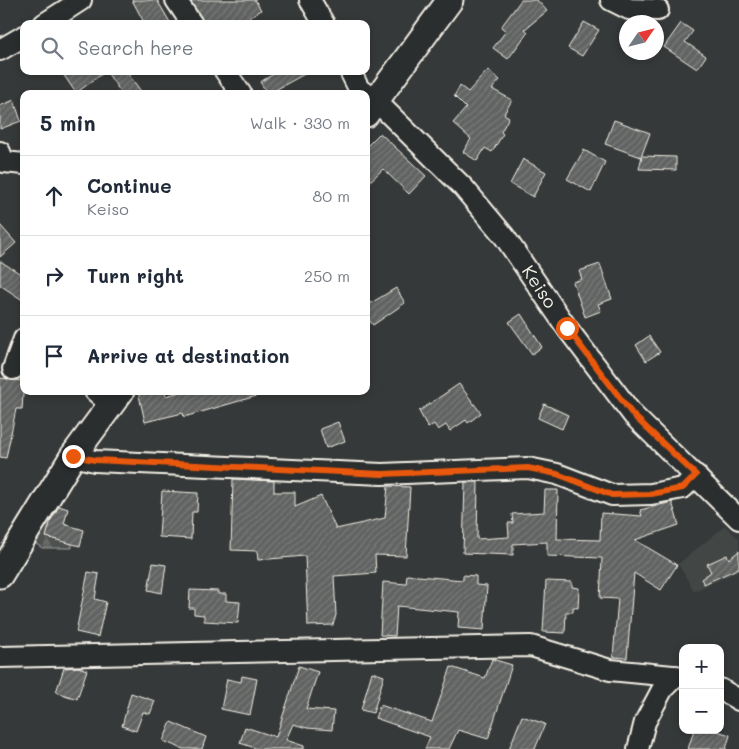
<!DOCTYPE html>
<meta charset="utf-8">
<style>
:root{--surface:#fff;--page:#f2f2f3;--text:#1f2937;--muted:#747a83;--line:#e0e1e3}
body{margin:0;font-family:Mali,sans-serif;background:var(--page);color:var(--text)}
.controls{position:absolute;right:15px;bottom:15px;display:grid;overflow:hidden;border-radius:10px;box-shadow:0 2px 8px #0003}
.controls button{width:45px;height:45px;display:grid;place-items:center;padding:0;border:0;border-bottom:1px solid var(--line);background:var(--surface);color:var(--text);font:25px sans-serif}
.compass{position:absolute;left:619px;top:15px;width:45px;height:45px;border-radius:50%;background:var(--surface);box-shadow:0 2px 8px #0003;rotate:55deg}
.stop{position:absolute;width:15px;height:15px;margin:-11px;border:4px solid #ea580c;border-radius:50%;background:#fff}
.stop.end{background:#ea580c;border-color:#fff;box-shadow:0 1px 5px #0008}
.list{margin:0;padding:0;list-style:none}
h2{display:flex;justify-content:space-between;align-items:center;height:65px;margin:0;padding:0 20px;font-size:21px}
h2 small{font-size:16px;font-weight:400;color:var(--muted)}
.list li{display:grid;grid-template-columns:32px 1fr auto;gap:15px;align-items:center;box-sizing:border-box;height:80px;padding:0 20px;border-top:1px solid var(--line)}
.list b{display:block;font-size:19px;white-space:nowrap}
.list p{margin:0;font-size:16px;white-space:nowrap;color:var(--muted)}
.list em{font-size:16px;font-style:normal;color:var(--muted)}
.icon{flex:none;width:28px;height:28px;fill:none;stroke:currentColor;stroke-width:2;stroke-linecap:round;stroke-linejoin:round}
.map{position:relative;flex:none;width:739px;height:749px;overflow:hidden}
.search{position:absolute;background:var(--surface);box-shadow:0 2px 8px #0003;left:20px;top:20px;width:350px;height:55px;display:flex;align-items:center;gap:12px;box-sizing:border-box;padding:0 18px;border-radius:10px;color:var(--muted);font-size:19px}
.panel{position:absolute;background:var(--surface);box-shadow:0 2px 8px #0003;left:20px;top:90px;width:350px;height:305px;border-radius:10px}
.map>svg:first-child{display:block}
</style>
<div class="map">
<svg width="739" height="749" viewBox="0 0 739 749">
<defs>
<pattern id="forest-firs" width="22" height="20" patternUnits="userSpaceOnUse" patternTransform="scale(1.25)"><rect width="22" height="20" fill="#4e514f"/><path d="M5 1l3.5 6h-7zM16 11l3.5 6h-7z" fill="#686a68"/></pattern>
<pattern id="building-hatch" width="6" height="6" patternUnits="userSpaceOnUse" patternTransform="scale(1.25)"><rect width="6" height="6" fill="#616362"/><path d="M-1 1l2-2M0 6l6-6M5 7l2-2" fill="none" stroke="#787a78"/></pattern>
</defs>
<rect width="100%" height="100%" fill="#363939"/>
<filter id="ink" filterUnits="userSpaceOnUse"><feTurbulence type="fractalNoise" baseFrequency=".02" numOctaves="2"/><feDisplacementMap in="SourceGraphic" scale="10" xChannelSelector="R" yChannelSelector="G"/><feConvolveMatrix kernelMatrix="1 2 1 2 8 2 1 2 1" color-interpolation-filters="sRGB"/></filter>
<g filter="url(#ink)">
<polygon fill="#434645" points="725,526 739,539 739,571 694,591 678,564"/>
<polygon fill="url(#forest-firs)" stroke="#a1a19c" points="53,510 46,537 72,544 72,548 42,548 35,543"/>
<g fill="url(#building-hatch)" stroke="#f4f1e8">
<polygon points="132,0 157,0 171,24 145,24"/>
<polygon points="190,0 255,0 261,10 239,24 204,24"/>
<polygon points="521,0 537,0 547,11 525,29 528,32 508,59 493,48 506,31 501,27"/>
<polygon points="584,22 599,30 582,56 568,48"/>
<polygon points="681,23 693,31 685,42 706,56 697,69 664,47"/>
<polygon points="488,70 500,80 492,89 512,100 504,114 509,117 501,132 503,134 492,152 485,148 477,161 463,152 471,139 453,123 466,108 454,96 460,86 468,92"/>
<polygon points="61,71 126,71 143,94 122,94 106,71 76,93"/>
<polygon points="279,71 310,71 268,94 260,82"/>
<polygon points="14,100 21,121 0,129 0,106"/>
<polygon points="614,120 650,133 641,157 605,144"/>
<polygon points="380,133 426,176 409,194 383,169 366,185 366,147"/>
<polygon points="584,150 605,162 591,192 567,179"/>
<polygon points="642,156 676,157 676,170 639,169"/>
<polygon points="523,159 546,172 533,197 510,184"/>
<polygon points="0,225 16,243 0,257"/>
<polygon points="0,261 24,276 24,301 0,285"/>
<polygon points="600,264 612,299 598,304 601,311 585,317 573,282 582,279 579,271"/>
<polygon points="396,288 405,303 373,325 366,316 366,306"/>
<polygon points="521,314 542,347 532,354 509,322"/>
<polygon points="649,336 660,352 646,361 636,345"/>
<polygon points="0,378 24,381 22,409 16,409 6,458 0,457"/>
<polygon points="459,384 481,413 468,423 466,420 450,431 446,425 438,430 434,424 428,428 419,411"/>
<polygon points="138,391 165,391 166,396 183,391 259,391 260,395 184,417 183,413 145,422"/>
<polygon points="544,404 568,415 562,429 538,418"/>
<polygon points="338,422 345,441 326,448 320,429"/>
<polygon points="233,479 274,481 274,492 295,492 295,507 321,496 336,529 385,518 388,486 410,487 406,556 375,555 376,573 334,576 336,615 333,625 308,626 305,556 258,560 257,551 231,550"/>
<polygon points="465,482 478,482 477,539 509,537 508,523 513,523 512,514 544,512 545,490 558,490 557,539 600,540 601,513 642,516 640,510 672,502 679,525 635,540 677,565 661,590 634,573 627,658 613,657 618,599 600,598 602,558 547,556 547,542 513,544 513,555 463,553"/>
<polygon points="162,491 198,493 197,512 192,512 191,539 159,537"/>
<polygon points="59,506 68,509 64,524 84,530 80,546 46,537 51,520"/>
<polygon points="739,551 739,568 704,584 701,579 711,572 707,564 727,555 729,559"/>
<polygon points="153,563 166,565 162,593 148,590"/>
<polygon points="88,572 99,574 95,599 106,602 98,637 76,632"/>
<polygon points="407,575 463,580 463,575 476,576 476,585 487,586 484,630 458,628 459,612 397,606 395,636 380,635 383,582 406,584"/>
<polygon points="546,581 572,582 572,587 579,588 578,608 573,607 573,612 566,612 565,633 543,632"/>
<polygon points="190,590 218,591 218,594 226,594 226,601 240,602 238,623 204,621 204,615 194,614 194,608 189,608"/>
<polygon points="492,659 512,665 488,739 458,730 449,749 425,749 430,737 375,718 380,705 432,722 451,667 485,678"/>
<polygon points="299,666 318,672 306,709 334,711 332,730 307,728 293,724 286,740 304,746 304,749 258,749 240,743 245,727 276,737"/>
<polygon points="78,667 87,670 77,699 56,692 64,668"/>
<polygon points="372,672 384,676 373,713 361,710"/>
<polygon points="242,676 257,679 250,715 221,709 227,679 241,682"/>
<polygon points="131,693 155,701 150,714 143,712 136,731 122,726"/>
<polygon points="522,716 545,724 535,749 509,749"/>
<polygon points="171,722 206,737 202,749 183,749 163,741"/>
<polygon points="694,730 714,730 730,735 726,749 688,749"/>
</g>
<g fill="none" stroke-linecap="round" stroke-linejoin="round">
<g stroke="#f4f1e8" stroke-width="24">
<g id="minor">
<polyline points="176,0 192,24"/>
<polyline points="310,0 324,24"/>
<polyline points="611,0 629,9 658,10"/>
<polyline points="44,24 81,0"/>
<polyline points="0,50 24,36"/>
<polyline points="225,71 241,94"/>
<polyline points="350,71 359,89 366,94"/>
<polyline points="366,94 376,101 463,187 504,236 567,328 633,415 739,519"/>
<polyline points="0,152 4,162 24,164"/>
<polyline points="13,369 24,339"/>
<polyline points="95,391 111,405"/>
<polyline points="73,456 95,461 382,474 528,468 557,474 612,495 651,494 683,488 696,475"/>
<polyline points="0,657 531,646 610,670 683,677"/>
<polyline points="720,689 739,700"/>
<polyline points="638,749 645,722 662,690 675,676"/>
</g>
</g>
<g stroke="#f4f1e8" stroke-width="29">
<g id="major">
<polyline points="366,114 450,0"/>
<polyline points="0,575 73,456 121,391"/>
</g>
</g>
<use href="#minor" stroke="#2a2d2e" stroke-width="20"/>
<use href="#major" stroke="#2a2d2e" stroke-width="25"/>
</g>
</g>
<g fill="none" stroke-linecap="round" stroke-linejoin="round" filter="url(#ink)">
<polyline stroke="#ea580c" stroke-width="6" points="73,456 95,460 382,474 528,468 557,474 612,495 651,494 683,488 696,475 633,415 567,328"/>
</g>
<g text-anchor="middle" stroke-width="4" stroke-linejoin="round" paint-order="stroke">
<g font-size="18" fill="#f4f1e8" stroke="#2a2d2e">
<text transform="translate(539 287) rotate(56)" y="6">Keiso</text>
</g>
</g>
</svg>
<div class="controls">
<button>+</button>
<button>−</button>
</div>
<svg class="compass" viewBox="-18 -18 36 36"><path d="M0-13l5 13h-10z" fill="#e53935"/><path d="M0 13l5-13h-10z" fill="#747a83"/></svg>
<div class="stop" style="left:567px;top:328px"></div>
<div class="stop end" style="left:73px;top:456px"></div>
<div class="search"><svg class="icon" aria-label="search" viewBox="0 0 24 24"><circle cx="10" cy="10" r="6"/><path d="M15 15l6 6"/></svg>Search here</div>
<section class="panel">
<h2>5 min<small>Walk · 330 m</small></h2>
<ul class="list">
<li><svg class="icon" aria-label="ahead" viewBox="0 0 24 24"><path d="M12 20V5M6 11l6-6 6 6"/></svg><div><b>Continue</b><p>Keiso</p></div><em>80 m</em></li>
<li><svg class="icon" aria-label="right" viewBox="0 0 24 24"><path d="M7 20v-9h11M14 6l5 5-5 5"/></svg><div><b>Turn right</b></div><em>250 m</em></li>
<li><svg class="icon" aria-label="arrive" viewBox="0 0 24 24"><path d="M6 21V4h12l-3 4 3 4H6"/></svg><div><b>Arrive at destination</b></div></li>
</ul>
</section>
</div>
